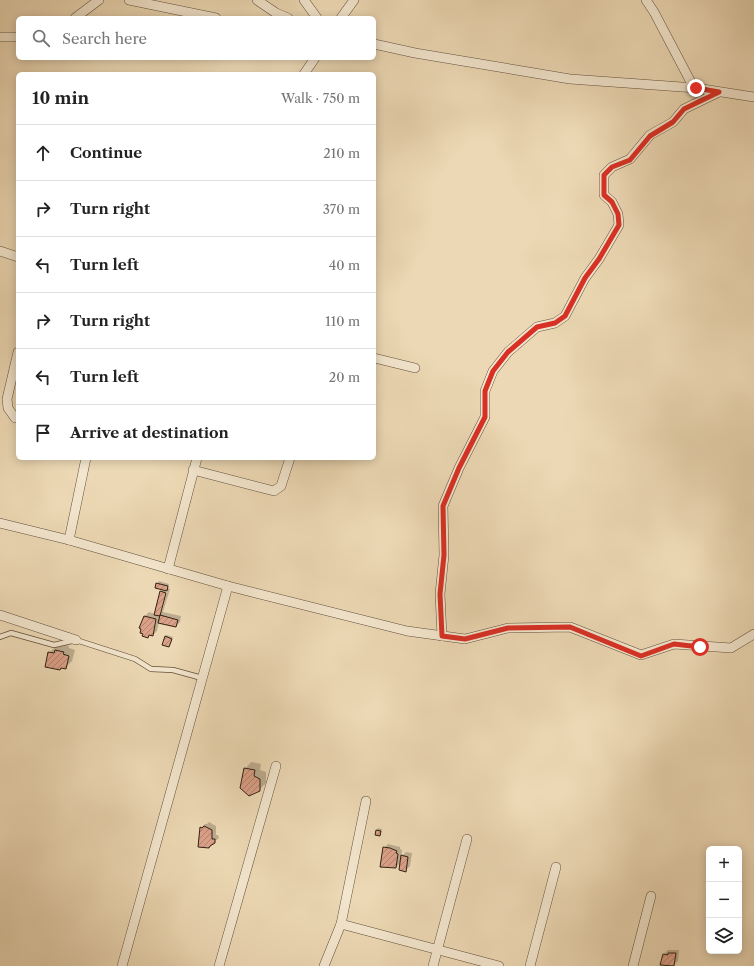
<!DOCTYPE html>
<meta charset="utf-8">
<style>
:root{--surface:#fff;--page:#f2f2f2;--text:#222;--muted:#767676;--line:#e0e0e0}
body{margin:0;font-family:"Libre Caslon Text",serif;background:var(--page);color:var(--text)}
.controls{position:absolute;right:12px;bottom:12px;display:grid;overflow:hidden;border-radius:6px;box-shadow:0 2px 10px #0003}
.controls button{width:36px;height:36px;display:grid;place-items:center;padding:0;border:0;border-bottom:1px solid var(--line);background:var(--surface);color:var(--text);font:20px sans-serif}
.stop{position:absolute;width:12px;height:12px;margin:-9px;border:3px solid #d93025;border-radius:50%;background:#fff}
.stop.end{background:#d93025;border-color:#fff;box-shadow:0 1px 4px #0008}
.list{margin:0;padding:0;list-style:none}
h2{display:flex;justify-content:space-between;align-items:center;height:52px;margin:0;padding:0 16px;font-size:17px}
h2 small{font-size:13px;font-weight:400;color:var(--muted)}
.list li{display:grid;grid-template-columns:26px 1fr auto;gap:12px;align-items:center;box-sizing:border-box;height:56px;padding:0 16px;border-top:1px solid var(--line)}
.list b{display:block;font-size:15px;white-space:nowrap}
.list em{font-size:13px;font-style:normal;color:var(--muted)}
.icon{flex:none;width:22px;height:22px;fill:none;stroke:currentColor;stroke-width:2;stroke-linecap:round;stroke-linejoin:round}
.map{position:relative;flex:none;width:754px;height:966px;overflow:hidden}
.search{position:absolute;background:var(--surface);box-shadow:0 2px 10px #0003;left:16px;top:16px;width:360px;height:44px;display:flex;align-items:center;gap:10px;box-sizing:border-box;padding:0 14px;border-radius:6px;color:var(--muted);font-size:15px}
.panel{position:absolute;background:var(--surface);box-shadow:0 2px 10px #0003;left:16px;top:72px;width:360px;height:388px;border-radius:6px}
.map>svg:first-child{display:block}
</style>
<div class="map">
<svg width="754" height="966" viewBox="0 0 754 966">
<defs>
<pattern id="building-hatch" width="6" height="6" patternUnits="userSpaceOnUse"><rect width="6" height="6" fill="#dba088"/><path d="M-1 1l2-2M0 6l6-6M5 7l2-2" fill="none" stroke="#b2826e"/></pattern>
</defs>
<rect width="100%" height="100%" fill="#ecd8b4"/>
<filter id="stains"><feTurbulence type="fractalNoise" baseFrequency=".005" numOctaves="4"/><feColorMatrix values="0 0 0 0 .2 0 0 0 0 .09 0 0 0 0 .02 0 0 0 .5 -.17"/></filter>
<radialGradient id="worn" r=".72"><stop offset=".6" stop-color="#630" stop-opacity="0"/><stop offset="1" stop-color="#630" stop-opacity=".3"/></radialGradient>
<g fill="#0003">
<polygon points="159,581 169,584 168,588 167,587 160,612 162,612 168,588 170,589 163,612 181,616 180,622 176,626 159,622 157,631 153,635 150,634 148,637 145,616 149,612 155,614 161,591 163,589 156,587"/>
<polygon points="167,635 173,637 169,646 165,637"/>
<polygon points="62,644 69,646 69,648 75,650 72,661 65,668 49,653 56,646 59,647"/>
<polygon points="251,762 261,764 260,770 266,772 266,783 259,790 245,769"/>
<polygon points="209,822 216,826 216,835 218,835 219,838 214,842 201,828 205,824 207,824"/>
<polygon points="378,828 382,829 380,835 377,830"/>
<polygon points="388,844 400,847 400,849 402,850 401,857 406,852 412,853 410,866 406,870 401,862 396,867 381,866 384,848"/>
<polygon points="668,950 679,950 678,961 673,965 664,954"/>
</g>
<g fill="url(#building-hatch)" stroke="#312110">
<polygon points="156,583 168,586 167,591 155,588"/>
<polygon points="160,591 166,593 160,616 154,615"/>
<polygon points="160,615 178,620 176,627 158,623"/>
<polygon points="144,616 156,619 153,636 149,635 148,638 142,636 143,634 140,633 141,629 139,628"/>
<polygon points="165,636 172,639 169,647 162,645"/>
<polygon points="55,650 64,652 63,654 69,656 66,669 61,668 60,670 45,667 48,652 54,653"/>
<polygon points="244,768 255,770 254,776 260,779 260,791 249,796 240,788"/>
<polygon points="204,826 212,830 212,839 215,839 215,843 210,846 209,848 198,847 200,827 202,828"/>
<polygon points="376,830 381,831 380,836 375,835"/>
<polygon points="383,847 390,848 397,851 396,853 398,854 396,868 380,867"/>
<polygon points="401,855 408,857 406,872 399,870"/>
<polygon points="668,953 676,953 674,966 660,965 663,954 668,955"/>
</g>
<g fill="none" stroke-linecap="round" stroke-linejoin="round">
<g stroke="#604f39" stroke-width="6">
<polyline id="service" points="0,637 11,633 54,645 76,640 135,659 151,669 173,670 202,678"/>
</g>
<g stroke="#604f39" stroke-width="10">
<g id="minor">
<polyline points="129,0 216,18"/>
<polyline points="257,0 276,13 288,18"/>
<polyline points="304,0 317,18"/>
<polyline points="646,0 654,12 694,88"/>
<polyline points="75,18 99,0"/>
<polyline points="341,18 354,0"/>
<polyline points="0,37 18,37"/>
<polyline points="374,44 415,53 570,79 696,88 754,97"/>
<polyline points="304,74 315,58"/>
<polyline points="0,251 18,257"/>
<polyline points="18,352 7,399 8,408 15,418 18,418"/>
<polyline points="374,358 415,368"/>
<polyline points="193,470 274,491 281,486 290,458"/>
<polyline points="0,523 69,540 228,586 407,631 465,639 508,628 570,627 641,655 674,644 731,648 754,634"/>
<polyline points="69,540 86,458"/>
<polyline points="168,569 197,458"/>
<polyline points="0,615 76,640"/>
<polyline points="442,636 440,594 444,555 443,506 459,468 485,417 485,391 493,371 508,352 537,327 555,323 565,316 585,278 599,259 619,225 618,214 612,202 604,195 604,175 612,167 630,159 650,135 673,122 684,109 719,92"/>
<polyline points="341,924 499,966"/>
<polyline points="122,966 228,586"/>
<polyline points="219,966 276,766"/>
<polyline points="324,966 341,924 366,801"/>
<polyline points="433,966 467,839"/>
<polyline points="530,966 556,867"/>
<polyline points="633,966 651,896"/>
</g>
</g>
<use href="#service" stroke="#f3e6ce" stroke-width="4.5"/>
<use href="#minor" stroke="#f3e6ce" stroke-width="9"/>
</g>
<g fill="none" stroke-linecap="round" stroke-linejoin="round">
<polyline stroke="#d93025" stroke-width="5" points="696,88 719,92 684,109 673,122 650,136 630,160 612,167 604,175 604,195 612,202 618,214 619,225 599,259 585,278 565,316 555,323 537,327 508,352 493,371 485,391 485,417 459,468 443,506 444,555 440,594 442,636 465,639 508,628 570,627 641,656 674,644 700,647"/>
</g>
<rect width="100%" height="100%" filter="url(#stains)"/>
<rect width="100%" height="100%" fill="url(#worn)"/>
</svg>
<div class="controls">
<button>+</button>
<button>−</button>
<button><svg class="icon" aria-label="layers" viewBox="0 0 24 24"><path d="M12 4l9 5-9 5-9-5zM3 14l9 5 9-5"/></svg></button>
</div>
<div class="stop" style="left:700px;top:647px"></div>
<div class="stop end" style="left:696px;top:88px"></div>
<div class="search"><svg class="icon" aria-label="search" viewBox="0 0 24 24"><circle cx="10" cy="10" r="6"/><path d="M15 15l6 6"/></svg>Search here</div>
<section class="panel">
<h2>10 min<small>Walk · 750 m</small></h2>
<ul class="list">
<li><svg class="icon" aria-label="ahead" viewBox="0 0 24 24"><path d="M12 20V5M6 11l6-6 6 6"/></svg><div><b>Continue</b></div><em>210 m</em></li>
<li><svg class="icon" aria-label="right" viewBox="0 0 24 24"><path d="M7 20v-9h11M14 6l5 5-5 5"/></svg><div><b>Turn right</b></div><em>370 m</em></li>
<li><svg class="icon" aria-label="left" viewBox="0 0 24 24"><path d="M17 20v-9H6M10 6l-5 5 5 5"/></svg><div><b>Turn left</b></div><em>40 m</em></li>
<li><svg class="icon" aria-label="right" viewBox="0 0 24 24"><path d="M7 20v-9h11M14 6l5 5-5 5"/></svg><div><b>Turn right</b></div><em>110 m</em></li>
<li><svg class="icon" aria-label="left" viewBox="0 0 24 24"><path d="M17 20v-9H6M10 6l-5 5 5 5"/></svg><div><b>Turn left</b></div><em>20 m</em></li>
<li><svg class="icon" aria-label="arrive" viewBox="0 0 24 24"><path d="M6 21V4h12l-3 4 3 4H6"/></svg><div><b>Arrive at destination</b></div></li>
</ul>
</section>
</div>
